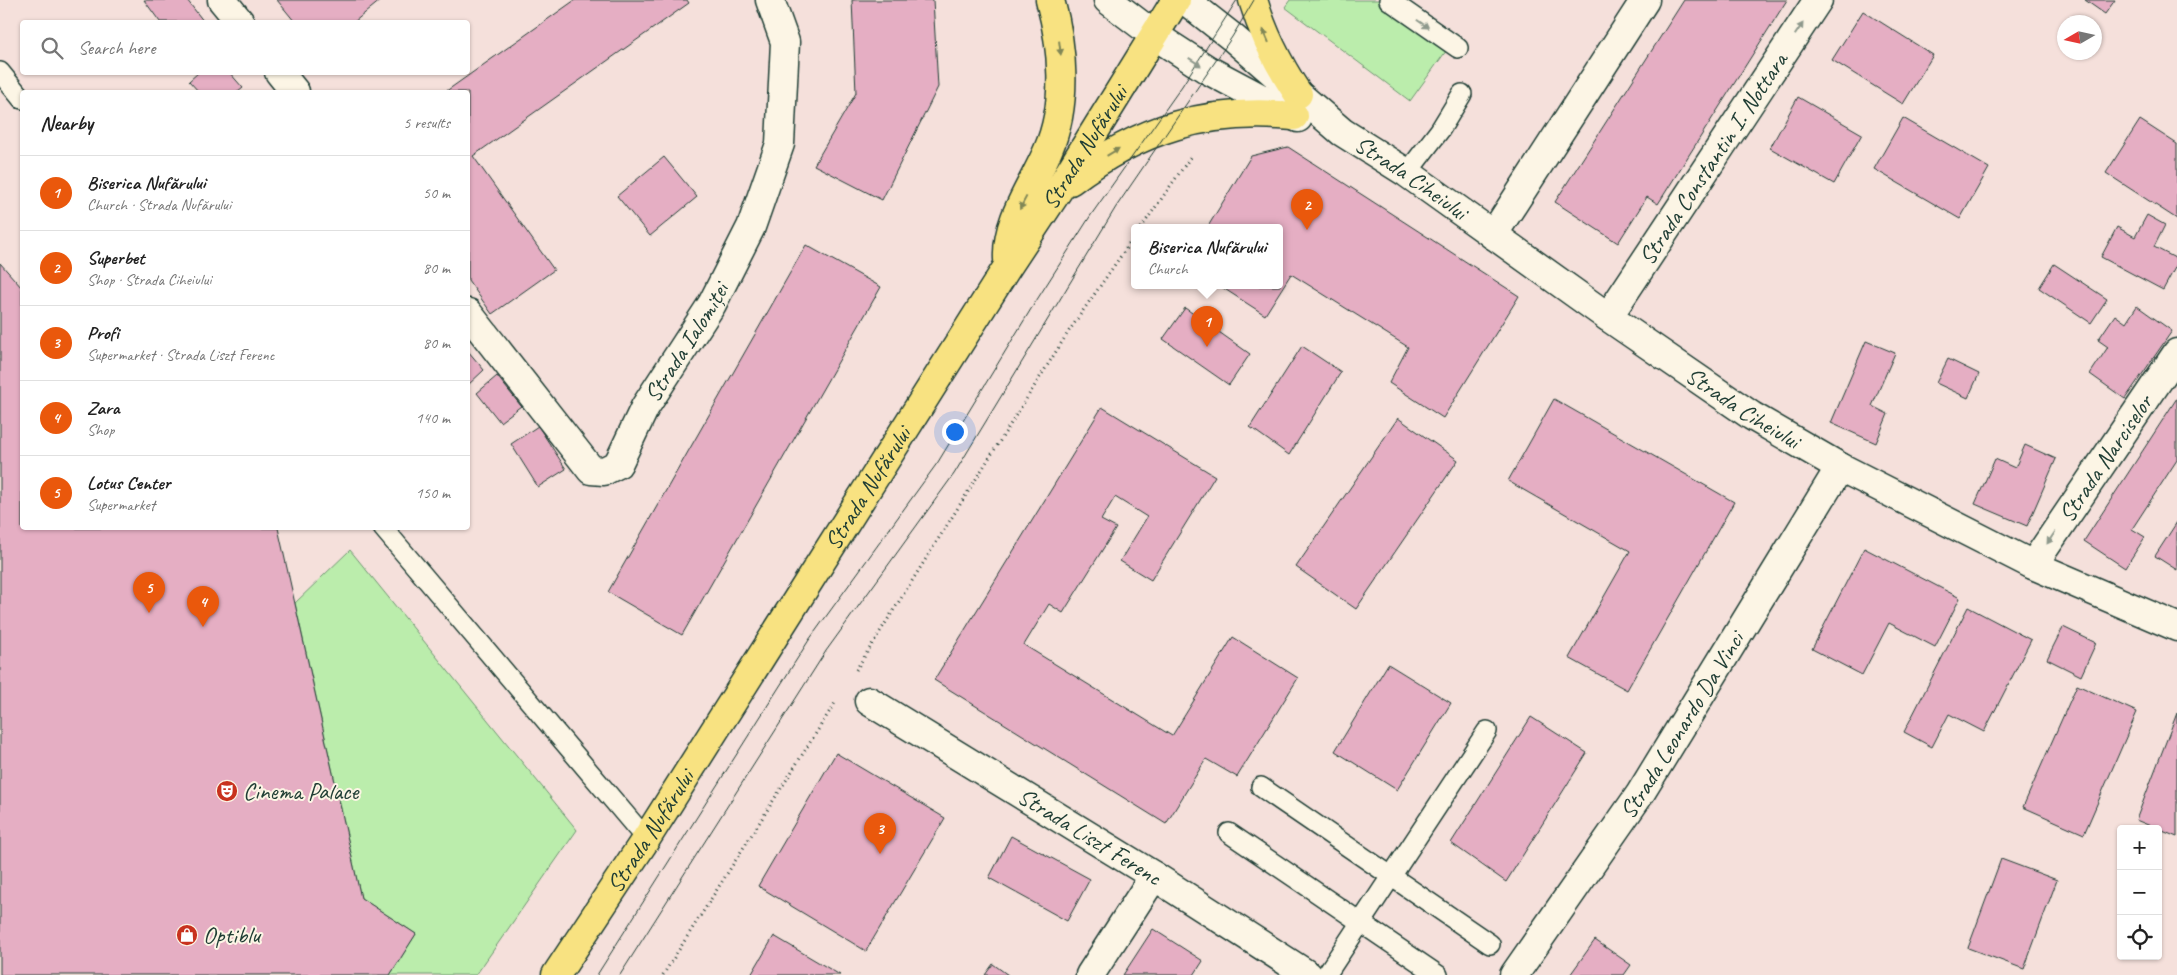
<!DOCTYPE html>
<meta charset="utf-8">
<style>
:root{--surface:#fff;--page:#f6f6f6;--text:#222;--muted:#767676;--line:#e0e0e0;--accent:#ea580c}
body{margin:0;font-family:Caveat,sans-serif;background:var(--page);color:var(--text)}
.controls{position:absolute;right:15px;bottom:15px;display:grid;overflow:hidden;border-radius:5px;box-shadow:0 1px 4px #0004}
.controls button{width:45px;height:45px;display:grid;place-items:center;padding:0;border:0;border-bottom:1px solid var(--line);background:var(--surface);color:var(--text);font:25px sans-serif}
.compass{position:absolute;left:2057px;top:15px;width:45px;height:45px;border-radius:50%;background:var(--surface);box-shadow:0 1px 4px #0004;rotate:261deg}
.you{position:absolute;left:954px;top:431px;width:18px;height:18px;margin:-12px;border:4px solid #fff;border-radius:50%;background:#1a73e8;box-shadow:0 0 0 8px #1a73e833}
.badge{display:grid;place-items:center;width:32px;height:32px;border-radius:50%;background:var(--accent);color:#fff;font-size:16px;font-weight:700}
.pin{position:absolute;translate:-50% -41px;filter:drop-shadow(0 1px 2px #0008)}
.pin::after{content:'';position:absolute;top:26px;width:18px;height:15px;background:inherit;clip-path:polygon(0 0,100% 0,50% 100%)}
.popup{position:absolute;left:1131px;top:224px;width:152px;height:65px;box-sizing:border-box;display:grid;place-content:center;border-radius:5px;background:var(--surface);filter:drop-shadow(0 1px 4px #0005);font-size:16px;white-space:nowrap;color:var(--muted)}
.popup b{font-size:19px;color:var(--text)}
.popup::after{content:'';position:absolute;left:50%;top:100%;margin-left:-10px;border:10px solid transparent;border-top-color:var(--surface)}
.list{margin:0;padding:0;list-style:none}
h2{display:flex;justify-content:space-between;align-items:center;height:65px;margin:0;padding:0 20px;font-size:21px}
h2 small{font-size:16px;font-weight:400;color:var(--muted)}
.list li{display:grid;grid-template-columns:32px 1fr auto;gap:15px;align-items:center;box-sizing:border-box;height:75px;padding:0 20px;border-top:1px solid var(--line)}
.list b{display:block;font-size:19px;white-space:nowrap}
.list p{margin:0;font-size:16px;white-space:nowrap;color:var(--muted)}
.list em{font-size:16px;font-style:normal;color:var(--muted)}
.icon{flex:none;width:28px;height:28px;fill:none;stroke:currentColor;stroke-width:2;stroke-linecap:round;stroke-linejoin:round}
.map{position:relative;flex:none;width:2177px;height:975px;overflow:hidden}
.search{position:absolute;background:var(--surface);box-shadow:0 1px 4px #0004;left:20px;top:20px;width:450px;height:55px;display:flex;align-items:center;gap:12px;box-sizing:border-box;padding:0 18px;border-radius:5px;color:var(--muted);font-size:19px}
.panel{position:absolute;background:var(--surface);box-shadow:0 1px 4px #0004;left:20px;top:90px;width:450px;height:440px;border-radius:5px}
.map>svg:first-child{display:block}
</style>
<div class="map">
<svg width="2177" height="975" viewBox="0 0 2177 975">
<rect width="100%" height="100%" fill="#f5e0db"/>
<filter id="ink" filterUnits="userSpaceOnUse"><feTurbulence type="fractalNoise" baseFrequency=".02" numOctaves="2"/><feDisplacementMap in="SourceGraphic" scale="10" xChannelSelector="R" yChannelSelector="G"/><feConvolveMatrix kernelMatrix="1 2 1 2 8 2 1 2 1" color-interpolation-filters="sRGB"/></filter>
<g filter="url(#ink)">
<g fill="#bbedac" stroke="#6d9570">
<polygon points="1290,0 1379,0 1449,47 1410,101 1285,7"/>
<polygon points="350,550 577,830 476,975 390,975 416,934 361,898 295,603"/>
</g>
<g fill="#e5aec3" stroke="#1f3d34">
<polygon points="144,0 187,0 204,22 160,22"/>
<polygon points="277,0 381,0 354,22 295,22"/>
<polygon points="575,0 687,0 689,3 473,156 554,270 492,314 468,280 468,92 445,92"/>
<polygon points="852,0 933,0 938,87 882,200 814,165 856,93"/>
<polygon points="1684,0 1787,0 1658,204 1647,197 1618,243 1555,202"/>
<polygon points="2085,0 2115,0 2105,14"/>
<polygon points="1863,11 1933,55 1903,104 1832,60"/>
<polygon points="199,72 229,72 243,88 238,92 199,92 189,81"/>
<polygon points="1798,97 1862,134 1834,184 1770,148"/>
<polygon points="1903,118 1989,168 1960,219 1874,169"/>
<polygon points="2140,120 2177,144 2177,219 2106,173"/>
<polygon points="1288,147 1519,296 1443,418 1389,383 1408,347 1291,274 1265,315 1220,286 1280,286 1280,228 1207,228 1251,156"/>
<polygon points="664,157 697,197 650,236 617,196"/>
<polygon points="2147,215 2165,225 2154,247 2177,259 2177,264 2163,290 2101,257 2117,227 2135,237"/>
<polygon points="806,245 881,287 682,635 608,592"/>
<polygon points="0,263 22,288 22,528 278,528 361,898 416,934 390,975 0,975"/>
<polygon points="2054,264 2107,299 2091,323 2039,288"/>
<polygon points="2137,306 2172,331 2125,399 2090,374 2108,347 2098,340 2115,315 2126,323"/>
<polygon points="1185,308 1250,354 1229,385 1163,339"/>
<polygon points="1866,341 1895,353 1872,406 1888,414 1876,443 1831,423"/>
<polygon points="1302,346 1341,372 1289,455 1250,427"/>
<polygon points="468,351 484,370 468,385"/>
<polygon points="1948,359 1979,374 1968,398 1936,383"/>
<polygon points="497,376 521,406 500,422 477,393"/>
<polygon points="2177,398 2177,460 2132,529 2145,537 2125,568 2084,541"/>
<polygon points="1554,399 1734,502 1627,690 1569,658 1630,551 1508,481"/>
<polygon points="1102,407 1215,476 1151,580 1120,561 1147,517 1115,497 1101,520 1116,528 1063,613 1049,604 1024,645 1172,736 1233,637 1298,678 1237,777 1206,759 1166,824 934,680"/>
<polygon points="1398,418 1458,460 1356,609 1296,567"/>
<polygon points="538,426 566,469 538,487 511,444"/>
<polygon points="2025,445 2056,459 2027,526 1975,504 1995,459 2015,468"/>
<polygon points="2177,522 2177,570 2155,556"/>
<polygon points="1864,548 1960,598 1935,647 1889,623 1862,675 1812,649"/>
<polygon points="1968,607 2031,640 1984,732 1949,714 1932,747 1904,732"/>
<polygon points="2063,627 2096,643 2081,676 2047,659"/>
<polygon points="1388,664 1451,703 1397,790 1335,751"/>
<polygon points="2077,685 2137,712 2084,834 2023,807"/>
<polygon points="2177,713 2177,837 2136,820"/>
<polygon points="1531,717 1587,753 1506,882 1451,843"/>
<polygon points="836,753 945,818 866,951 758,886"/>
<polygon points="1011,836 1090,879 1067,921 989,878"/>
<polygon points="2001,859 2057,880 2024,969 1968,948"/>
<polygon points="1153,929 1203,961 1194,975 1123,975"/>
<polygon points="774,936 840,975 751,975"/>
<polygon points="1595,940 1631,965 1624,975 1570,975"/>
<polygon points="993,964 1008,975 985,975"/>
</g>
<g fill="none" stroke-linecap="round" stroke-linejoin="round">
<g stroke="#1f3d34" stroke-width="22">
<g id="lane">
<polyline points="1389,0 1458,48"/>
<polyline points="0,72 22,99"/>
<polyline points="1407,173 1440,130 1462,94"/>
<polyline points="383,528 646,839"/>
<polyline points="1261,787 1490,944"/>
<polyline points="1229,833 1438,975"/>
<polyline points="1326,975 1487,731"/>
</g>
</g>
<g stroke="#1f3d34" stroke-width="31">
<g id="street">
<polyline points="222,0 240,22"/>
<polyline points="279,72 295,92"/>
<polyline points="1493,235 1645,0"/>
<path id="s1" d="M468,313L591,470L604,471L618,464L645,407L712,304L751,227L780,144L785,42L770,0"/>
<path id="s2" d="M1608,317L1818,0"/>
<path id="s3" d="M2033,565L2177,353"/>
<path id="s4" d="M869,701L1154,876L1308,975"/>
<polyline points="1090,975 1154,876"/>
</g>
</g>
<g stroke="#1f3d34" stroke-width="31">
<g id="secondary">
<polyline points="1108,0 1154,35 1208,70 1298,118"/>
<path id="s5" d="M1185,0L1232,37L1342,132L1407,173L1608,317L1752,416L1840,467L2033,565L2177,627"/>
<path id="s6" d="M1514,975L1640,794L1840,467"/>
</g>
</g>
<g stroke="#1f3d34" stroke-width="31">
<g id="primary">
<path d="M1253,0C1263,34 1278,64 1298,94"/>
<path d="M1070,181C1141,128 1205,108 1294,116"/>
<path d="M1008,259C1006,219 1033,186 1048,150C1068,104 1063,47 1050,0"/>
<path id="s7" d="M556,975L646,839L1008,266L1059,189L1176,0"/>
</g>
</g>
<g stroke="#1f3d34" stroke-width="3" stroke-dasharray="1 4" stroke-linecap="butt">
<polyline points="1141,228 1192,155"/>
<polyline points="856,670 1069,331 1134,237"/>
<polyline points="663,975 835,703"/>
</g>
<use href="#lane" stroke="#fcf5e5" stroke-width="19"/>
<use href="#street" stroke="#fcf5e5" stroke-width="28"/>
<use href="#secondary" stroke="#fcf5e5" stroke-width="28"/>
<use href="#primary" stroke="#f8e281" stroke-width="28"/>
<g stroke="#1f3d34" stroke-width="1">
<polyline points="597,975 809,640 938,462 1031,309 1091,215 1182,86 1237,0"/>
<polyline points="620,975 826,651 954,474 1116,207 1232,37 1254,0"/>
</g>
</g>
<defs><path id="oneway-solid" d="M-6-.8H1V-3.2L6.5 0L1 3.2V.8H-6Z" transform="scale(1.25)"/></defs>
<g fill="#8e998c">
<use href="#oneway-solid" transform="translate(1423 24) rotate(35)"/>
<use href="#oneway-solid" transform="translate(1799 29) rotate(-56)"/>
<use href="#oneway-solid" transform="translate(1195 62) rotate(33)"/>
<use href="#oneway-solid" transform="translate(2051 538) rotate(124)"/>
</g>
<g fill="#818757">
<use href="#oneway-solid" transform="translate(1266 36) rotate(-113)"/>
<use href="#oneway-solid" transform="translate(1060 48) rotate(83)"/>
<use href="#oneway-solid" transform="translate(1113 152) rotate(-31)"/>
<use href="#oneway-solid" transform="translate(1023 203) rotate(118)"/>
</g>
</g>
<defs>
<g id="theatre-disc" transform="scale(1.125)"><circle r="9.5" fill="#c8321e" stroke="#fcf5e5"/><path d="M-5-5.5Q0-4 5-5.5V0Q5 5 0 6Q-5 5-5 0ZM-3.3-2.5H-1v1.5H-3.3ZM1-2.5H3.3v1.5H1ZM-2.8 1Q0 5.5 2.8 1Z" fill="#fff"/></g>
<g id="shop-disc" transform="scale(1.125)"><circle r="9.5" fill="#c8321e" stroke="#fcf5e5"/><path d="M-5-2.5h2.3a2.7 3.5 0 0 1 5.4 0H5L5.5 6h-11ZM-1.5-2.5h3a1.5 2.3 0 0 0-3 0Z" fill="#fff"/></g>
</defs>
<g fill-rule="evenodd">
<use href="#theatre-disc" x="227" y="791"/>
<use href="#shop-disc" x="187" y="935"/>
</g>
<g text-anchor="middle" stroke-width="4" stroke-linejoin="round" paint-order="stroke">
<g font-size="24" fill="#1f3d34" stroke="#fcf5e5">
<text dy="8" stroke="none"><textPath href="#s7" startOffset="982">Strada Nufărului</textPath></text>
<text dy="8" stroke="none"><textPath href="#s2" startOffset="190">Strada Constantin I. Nottara</textPath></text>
<text dy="8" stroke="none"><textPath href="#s5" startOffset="288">Strada Ciheiului</textPath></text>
<text dy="8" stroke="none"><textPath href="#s1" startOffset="368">Strada Ialomiței</textPath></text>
<text dy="8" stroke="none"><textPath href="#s5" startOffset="692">Strada Ciheiului</textPath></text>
<text dy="8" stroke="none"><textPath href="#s3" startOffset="129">Strada Narciselor</textPath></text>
<text dy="8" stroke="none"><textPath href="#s7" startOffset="578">Strada Nufărului</textPath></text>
<text dy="8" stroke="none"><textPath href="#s6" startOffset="301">Strada Leonardo Da Vinci</textPath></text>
<text dy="8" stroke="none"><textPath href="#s7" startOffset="172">Strada Nufărului</textPath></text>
<text dy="8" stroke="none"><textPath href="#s4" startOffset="259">Strada Liszt Ferenc</textPath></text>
</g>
<g font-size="24" fill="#1f3d34" stroke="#fcf5e5" text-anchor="start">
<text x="243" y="799">Cinema Palace</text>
<text x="203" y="943">Optiblu</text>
</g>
</g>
</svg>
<div class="controls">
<button>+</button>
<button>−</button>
<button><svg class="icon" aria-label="locate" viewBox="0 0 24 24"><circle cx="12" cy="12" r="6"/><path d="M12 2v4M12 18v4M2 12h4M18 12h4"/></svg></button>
</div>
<svg class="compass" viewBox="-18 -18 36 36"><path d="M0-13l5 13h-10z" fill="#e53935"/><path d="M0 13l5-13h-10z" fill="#767676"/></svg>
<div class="you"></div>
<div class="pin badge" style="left:1207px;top:347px">1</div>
<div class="popup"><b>Biserica Nufărului</b>Church</div>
<div class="pin badge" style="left:1307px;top:230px">2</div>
<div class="pin badge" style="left:880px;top:854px">3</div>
<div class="pin badge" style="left:203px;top:627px">4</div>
<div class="pin badge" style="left:149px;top:613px">5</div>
<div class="search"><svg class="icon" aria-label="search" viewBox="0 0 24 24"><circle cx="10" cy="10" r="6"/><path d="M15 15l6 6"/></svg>Search here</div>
<section class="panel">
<h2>Nearby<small>5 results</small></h2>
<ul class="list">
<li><span class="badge">1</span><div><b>Biserica Nufărului</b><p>Church · Strada Nufărului</p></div><em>50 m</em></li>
<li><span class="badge">2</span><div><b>Superbet</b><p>Shop · Strada Ciheiului</p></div><em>80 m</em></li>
<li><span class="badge">3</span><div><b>Profi</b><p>Supermarket · Strada Liszt Ferenc</p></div><em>80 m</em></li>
<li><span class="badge">4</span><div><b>Zara</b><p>Shop</p></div><em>140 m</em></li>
<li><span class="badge">5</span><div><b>Lotus Center</b><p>Supermarket</p></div><em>150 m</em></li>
</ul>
</section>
</div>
